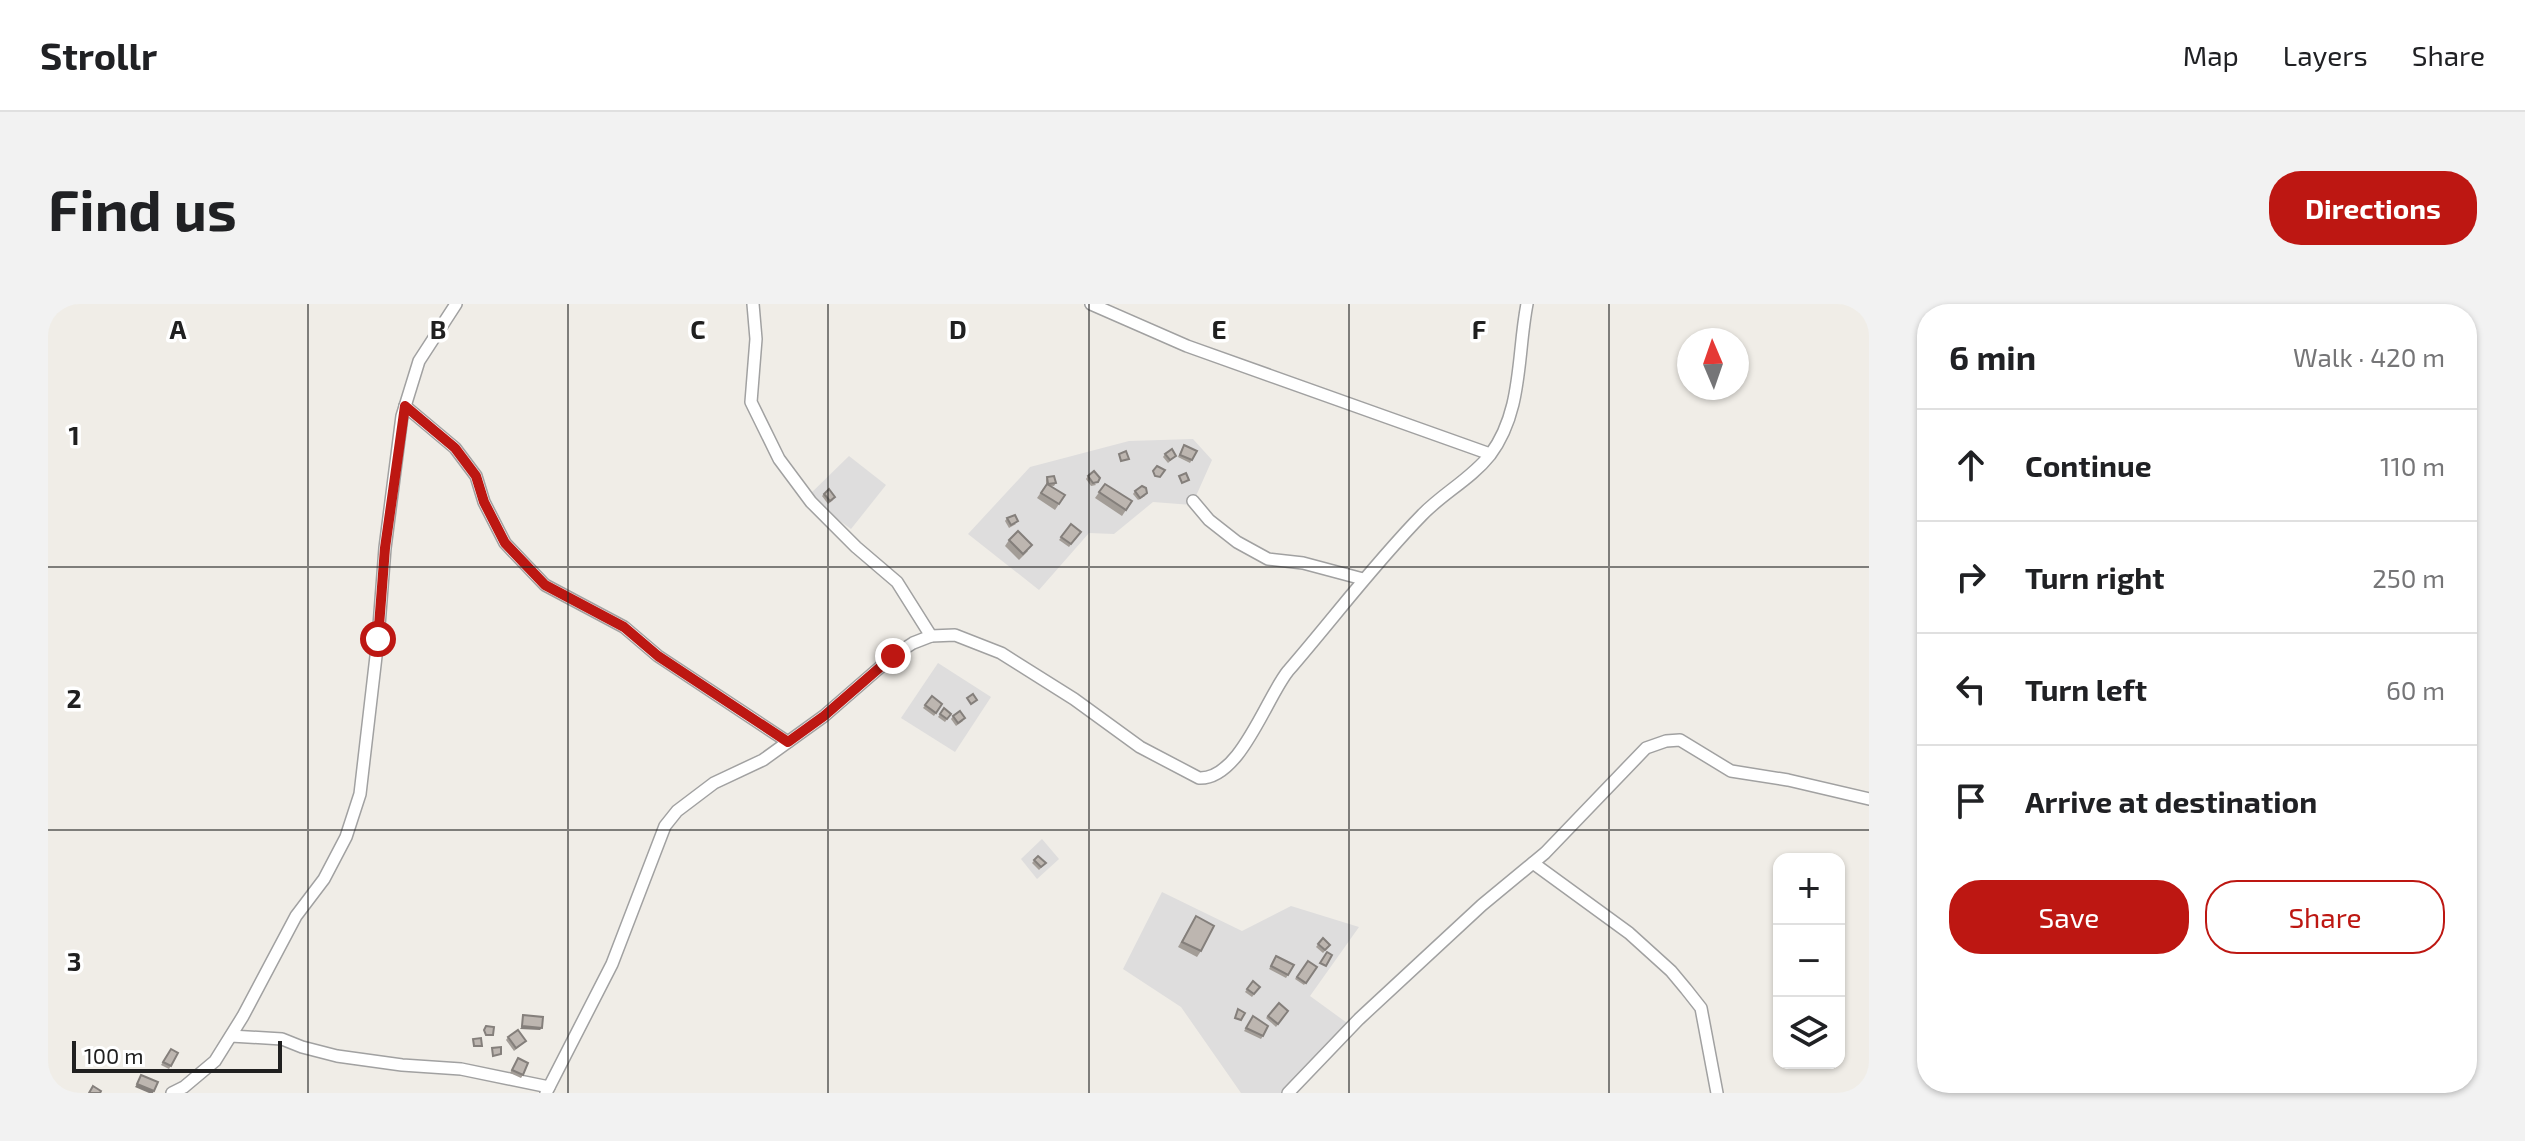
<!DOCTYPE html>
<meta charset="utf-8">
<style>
:root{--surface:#fff;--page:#f2f2f2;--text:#202124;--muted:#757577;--line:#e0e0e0;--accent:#bd1712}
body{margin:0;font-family:"Exo 2",sans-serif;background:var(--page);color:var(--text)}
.controls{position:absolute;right:24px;bottom:24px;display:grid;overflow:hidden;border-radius:16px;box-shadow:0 2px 6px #0004}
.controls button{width:72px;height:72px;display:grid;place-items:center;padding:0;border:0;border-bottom:2px solid var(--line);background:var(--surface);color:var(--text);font:40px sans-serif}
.compass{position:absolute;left:1629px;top:24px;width:72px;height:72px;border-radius:50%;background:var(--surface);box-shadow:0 2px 6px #0004;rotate:358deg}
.scale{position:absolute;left:24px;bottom:20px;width:210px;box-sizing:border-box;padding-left:8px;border:4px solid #202020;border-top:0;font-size:22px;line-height:28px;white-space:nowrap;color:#202020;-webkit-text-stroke:6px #fff;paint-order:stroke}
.stop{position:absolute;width:24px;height:24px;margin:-18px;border:6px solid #bd1712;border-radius:50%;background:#fff}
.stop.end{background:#bd1712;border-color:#fff;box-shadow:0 2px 8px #0008}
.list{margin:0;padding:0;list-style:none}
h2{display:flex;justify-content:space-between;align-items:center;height:104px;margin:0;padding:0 32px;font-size:34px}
h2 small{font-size:26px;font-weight:400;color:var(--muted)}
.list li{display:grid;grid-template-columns:52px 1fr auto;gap:24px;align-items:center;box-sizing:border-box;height:112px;padding:0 32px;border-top:2px solid var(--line)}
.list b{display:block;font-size:30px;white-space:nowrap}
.list em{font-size:26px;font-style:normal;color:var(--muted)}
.actions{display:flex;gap:16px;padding:24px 32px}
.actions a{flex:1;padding:18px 0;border:2px solid var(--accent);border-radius:32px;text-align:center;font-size:28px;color:var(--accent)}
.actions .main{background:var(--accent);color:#fff}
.icon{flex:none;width:44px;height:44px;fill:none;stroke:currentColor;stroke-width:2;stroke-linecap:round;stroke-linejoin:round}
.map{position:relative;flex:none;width:1821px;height:789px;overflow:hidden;border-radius:32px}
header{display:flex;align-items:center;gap:48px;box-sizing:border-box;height:112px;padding:0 40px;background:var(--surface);border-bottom:2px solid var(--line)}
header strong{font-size:38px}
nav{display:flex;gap:44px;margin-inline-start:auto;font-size:28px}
.intro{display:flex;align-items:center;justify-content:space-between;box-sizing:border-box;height:192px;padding:0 48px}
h1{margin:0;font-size:56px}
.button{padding:20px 36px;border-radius:32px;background:var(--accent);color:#fff;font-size:28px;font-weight:700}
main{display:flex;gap:48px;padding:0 48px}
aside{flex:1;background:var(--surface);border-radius:32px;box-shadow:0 2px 6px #0004}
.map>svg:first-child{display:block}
</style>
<header>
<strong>Strollr</strong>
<nav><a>Map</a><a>Layers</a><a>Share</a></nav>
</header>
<div class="intro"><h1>Find us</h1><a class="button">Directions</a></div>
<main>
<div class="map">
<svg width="1821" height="789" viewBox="0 0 1821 789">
<rect width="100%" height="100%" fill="#f0ede7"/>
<g fill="#dedddd">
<polygon points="1145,135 1164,156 1144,201 1105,198 1066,230 1041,229 991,286 920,230 982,163 1081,137"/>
<polygon points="801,152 838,181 803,225 759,193"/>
<polygon points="890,359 943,393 907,448 853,414"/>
<polygon points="994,535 1011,555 989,575 973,555"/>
<polygon points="1114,588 1194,627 1243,602 1311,623 1262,692 1306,724 1245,789 1193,789 1133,703 1075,665"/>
</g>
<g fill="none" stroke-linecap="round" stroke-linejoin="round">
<g stroke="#a1a1a1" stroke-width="14">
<g id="street">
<polyline points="705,0 708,35 703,98 731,155 763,198 808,243 849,278 883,332"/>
<polyline points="1043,0 1139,42 1442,150"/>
<polyline points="357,102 407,144 428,172 436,198 457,239 497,281 576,323 610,352 740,438"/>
<polyline points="1145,197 1161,216 1189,238 1220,255 1255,259 1315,275"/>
<polyline points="1485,559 1581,629 1623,667 1638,685 1653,704 1669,789"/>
<polyline points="183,732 234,735 254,743 289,752 354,761 413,765 501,783"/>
<polyline points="124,789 136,783 167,757 195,712 248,612 276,575 298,533 312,490 330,335 337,244 354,112 371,57 408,0"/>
<path d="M498,789L564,660L617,522L629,507L666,479L715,456L776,412L845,352L865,339L883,332L907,331L953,349L1026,395L1092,443L1151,474C1192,476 1218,394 1240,367C1285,315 1326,260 1374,211C1395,189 1423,175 1442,151C1475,107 1469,51 1479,0"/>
<polyline points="1240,789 1311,715 1434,601 1497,549 1598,444 1618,437 1632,436 1683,467 1740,476 1821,495"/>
</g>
</g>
<use href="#street" stroke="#fff" stroke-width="11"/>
</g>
<g fill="#a39d97">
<polygon points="1134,144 1149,147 1142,159 1130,153"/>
<polygon points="1117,150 1128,152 1120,159 1115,153"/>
<polygon points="1040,172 1048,181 1043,182 1038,175"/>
<polygon points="999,173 1008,179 1006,182 1003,182 1017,191 1007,206 989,194 998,181 998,176"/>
<polygon points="1057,180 1084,197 1074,212 1047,194"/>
<polygon points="1087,187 1097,192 1090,196 1085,190"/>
<polygon points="776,190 785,196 780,200 774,192"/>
<polygon points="959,214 968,220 961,224 957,217"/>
<polygon points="1023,220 1033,228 1021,243 1011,236"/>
<polygon points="961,236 980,247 971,256 957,242"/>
<polygon points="884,392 894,400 886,412 875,404"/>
<polygon points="896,404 903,410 897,418 890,413"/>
<polygon points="905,412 915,417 908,422 903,415"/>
<polygon points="990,552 998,559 991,566 984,559"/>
<polygon points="1148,612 1153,647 1149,653 1130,643"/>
<polygon points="1275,634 1282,641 1275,649 1268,643"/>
<polygon points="1228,652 1246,661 1238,674 1221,665"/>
<polygon points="1260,657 1269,663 1256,681 1247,675"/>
<polygon points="1205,677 1212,683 1204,693 1197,688"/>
<polygon points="1231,699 1240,707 1228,723 1218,714"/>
<polygon points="1205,712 1215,732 1213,735 1196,727"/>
<polygon points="460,733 478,737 466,747 458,736"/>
<polygon points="123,745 130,749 121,765 113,761"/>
<polygon points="470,754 475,771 473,774 462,769"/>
</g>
<g fill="#847f7b">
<polygon points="474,722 494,724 492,726 472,725"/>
<polygon points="89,780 106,787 105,789 101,789 87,783"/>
</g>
<g fill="#bdb6b0" stroke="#847f7b" stroke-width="2">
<polygon points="1136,141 1149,147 1144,156 1132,151"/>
<polygon points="1124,145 1128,152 1122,156 1117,150"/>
<polygon points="1078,147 1081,155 1073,157 1071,150"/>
<polygon points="1109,162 1117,166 1112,173 1107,172 1105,167"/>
<polygon points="1046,167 1052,174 1050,178 1045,179 1040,172"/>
<polygon points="1138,169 1141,176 1134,179 1131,172"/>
<polygon points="1006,172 1008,179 1000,180 999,173"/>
<polygon points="999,180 1017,191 1011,200 993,189"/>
<polygon points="1057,180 1084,197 1078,206 1051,188"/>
<polygon points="1094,182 1098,184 1099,189 1092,194 1087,187"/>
<polygon points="781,185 787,193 782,197 776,190"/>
<polygon points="967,211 970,217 963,221 959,214"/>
<polygon points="1023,220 1033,228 1023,240 1013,233"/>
<polygon points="970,227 984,241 975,250 961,236"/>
<polygon points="925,390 929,396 923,400 919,394"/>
<polygon points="884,392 894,400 888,409 877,401"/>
<polygon points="896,404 903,410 899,415 892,410"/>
<polygon points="912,407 917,414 910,419 905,412"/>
<polygon points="990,552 998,559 993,563 986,556"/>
<polygon points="1148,612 1166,622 1153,647 1134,638"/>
<polygon points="1275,634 1282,641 1277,646 1270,640"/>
<polygon points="1279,648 1284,651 1278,662 1272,659"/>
<polygon points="1228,652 1246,661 1240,671 1223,662"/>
<polygon points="1260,657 1269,663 1258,679 1249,673"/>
<polygon points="1205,677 1212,683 1206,690 1199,685"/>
<polygon points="1231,699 1240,707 1230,720 1220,712"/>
<polygon points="1190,705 1197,709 1193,716 1187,714"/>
<polygon points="475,711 495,713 494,724 474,722"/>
<polygon points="1205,712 1220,722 1215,732 1198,724"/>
<polygon points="438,722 446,723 445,731 438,731 436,726"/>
<polygon points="470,726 478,737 468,744 460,733"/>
<polygon points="433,734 434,742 426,742 425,735"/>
<polygon points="453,743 453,750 445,752 444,744"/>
<polygon points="123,745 130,749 123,762 115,758"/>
<polygon points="470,754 480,759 475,771 464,766"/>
<polygon points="93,771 110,778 106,787 89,780"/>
<polygon points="45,782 53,787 52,789 41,789"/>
</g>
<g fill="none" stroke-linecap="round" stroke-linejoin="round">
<polyline stroke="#bd1712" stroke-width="10" points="330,335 337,244 357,102 407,144 428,172 436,198 457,239 497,281 576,323 610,352 740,438 776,412 845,352"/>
</g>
<path fill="none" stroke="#202020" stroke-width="2" stroke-opacity="0.55" d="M260,0V789M520,0V789M780,0V789M1041,0V789M1301,0V789M1561,0V789M0,263H1821M0,526H1821"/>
<g font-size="26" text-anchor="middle" font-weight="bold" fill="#202020" stroke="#fff" stroke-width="7" stroke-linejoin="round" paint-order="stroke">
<text x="130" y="35">A</text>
<text x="390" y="35">B</text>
<text x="650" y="35">C</text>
<text x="910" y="35">D</text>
<text x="1171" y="35">E</text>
<text x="1431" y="35">F</text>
<text x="26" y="141">1</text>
<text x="26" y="404">2</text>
<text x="26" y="667">3</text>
</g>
</svg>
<div class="controls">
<button>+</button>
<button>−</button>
<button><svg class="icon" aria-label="layers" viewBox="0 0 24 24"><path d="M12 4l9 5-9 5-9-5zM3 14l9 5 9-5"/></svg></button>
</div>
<svg class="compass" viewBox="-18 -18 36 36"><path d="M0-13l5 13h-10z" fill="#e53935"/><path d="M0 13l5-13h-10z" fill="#757577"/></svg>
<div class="scale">100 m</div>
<div class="stop" style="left:330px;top:335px"></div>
<div class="stop end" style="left:845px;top:352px"></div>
</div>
<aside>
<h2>6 min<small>Walk · 420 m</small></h2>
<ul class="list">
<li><svg class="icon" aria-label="ahead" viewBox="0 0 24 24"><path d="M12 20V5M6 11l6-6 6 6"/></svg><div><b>Continue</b></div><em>110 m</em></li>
<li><svg class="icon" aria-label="right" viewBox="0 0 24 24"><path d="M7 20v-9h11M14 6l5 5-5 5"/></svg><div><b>Turn right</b></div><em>250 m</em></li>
<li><svg class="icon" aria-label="left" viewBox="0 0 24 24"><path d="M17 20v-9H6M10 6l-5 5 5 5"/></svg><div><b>Turn left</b></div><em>60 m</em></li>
<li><svg class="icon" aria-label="arrive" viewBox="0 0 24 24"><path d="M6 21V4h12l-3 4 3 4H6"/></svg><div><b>Arrive at destination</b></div></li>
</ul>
<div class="actions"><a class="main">Save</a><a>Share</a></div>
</aside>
</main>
